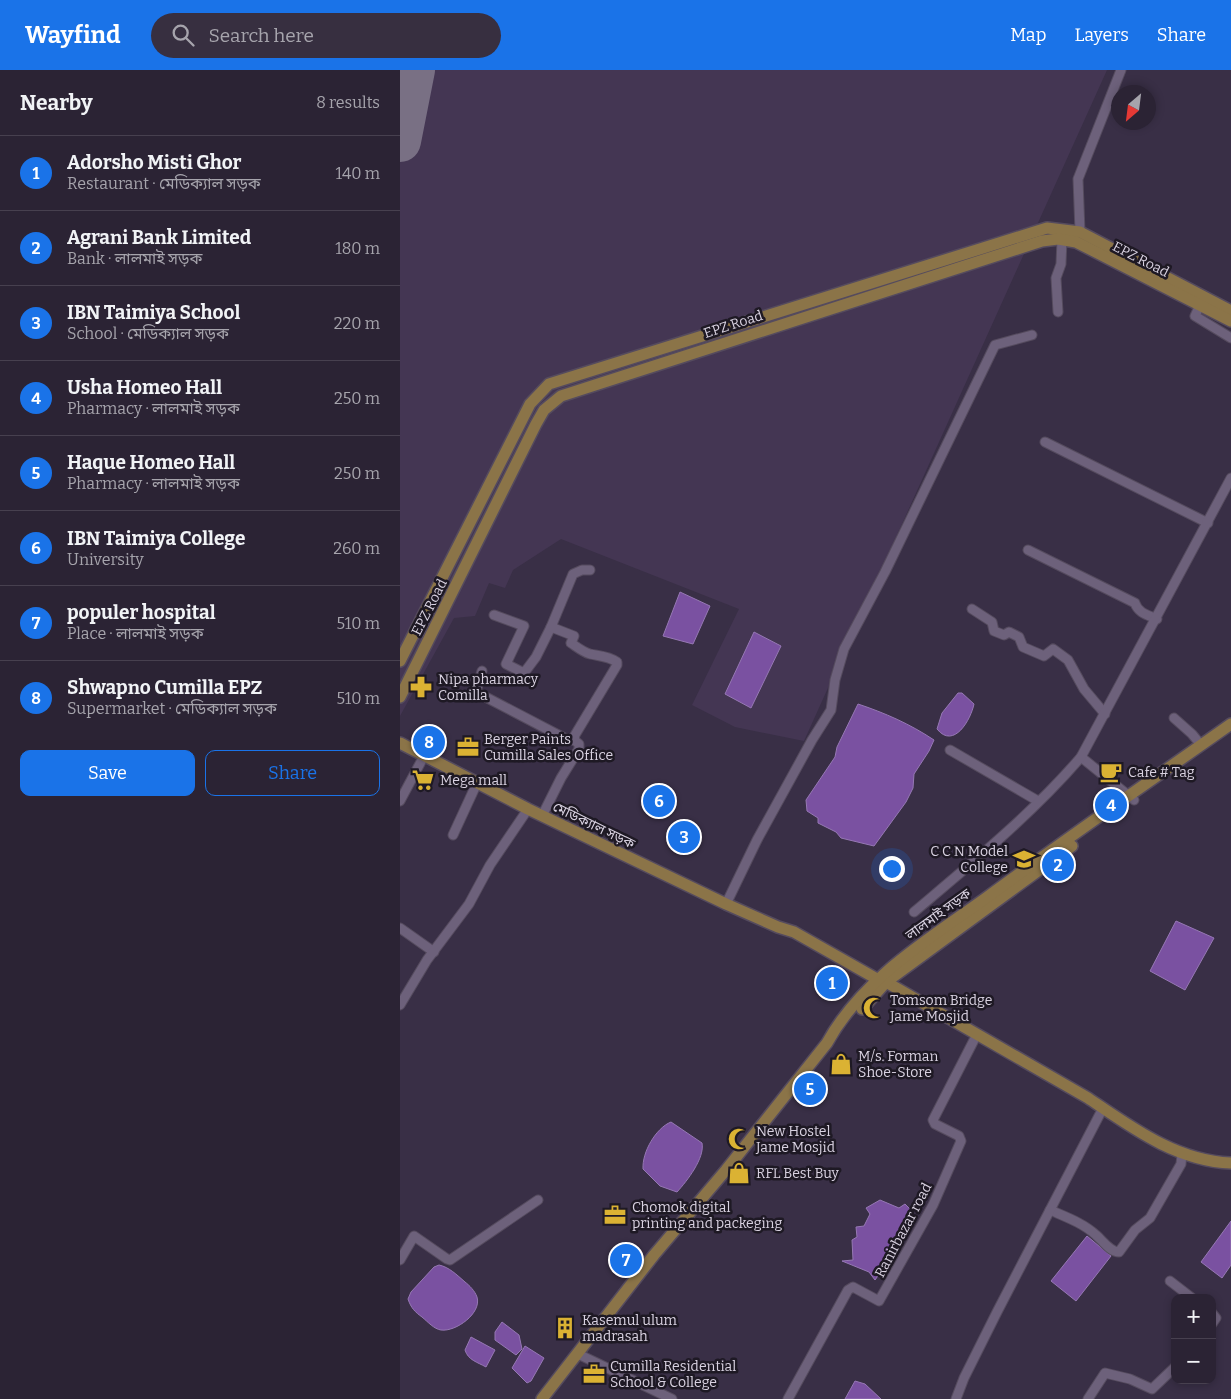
<!DOCTYPE html>
<meta charset="utf-8">
<style>
:root{--surface:#2b2334;--page:#372f40;--text:#f1f3f6;--muted:#a6a4ac;--line:#47404f;--accent:#1a73e8}
body{margin:0;font-family:Bitter,"Noto Sans Bengali",serif;background:var(--page);color:var(--text)}
.controls{position:absolute;right:15px;bottom:15px;display:grid;overflow:hidden;border-radius:10px;box-shadow:0 2px 8px #0003}
.controls button{width:45px;height:45px;display:grid;place-items:center;padding:0;border:0;border-bottom:1px solid var(--line);background:var(--surface);color:var(--text);font:25px sans-serif}
.compass{position:absolute;left:711px;top:15px;width:45px;height:45px;border-radius:50%;background:var(--surface);box-shadow:0 2px 8px #0003;rotate:208deg}
.you{position:absolute;left:491px;top:798px;width:18px;height:18px;margin:-12px;border:4px solid #fff;border-radius:50%;background:#1a73e8;box-shadow:0 0 0 8px #1a73e833}
.badge{display:grid;place-items:center;width:32px;height:32px;border-radius:50%;background:var(--accent);color:#fff;font-size:16px;font-weight:700}
.pin{position:absolute;translate:-50% -50%;border:2px solid #fff;box-shadow:0 1px 5px #0006}
.list{margin:0;padding:0;list-style:none}
h2{display:flex;justify-content:space-between;align-items:center;height:65px;margin:0;padding:0 20px;font-size:21px}
h2 small{font-size:16px;font-weight:400;color:var(--muted)}
.list li{display:grid;grid-template-columns:32px 1fr auto;gap:15px;align-items:center;box-sizing:border-box;height:75px;padding:0 20px;border-top:1px solid var(--line)}
.list b{display:block;font-size:19px;white-space:nowrap}
.list p{margin:0;font-size:16px;white-space:nowrap;color:var(--muted)}
.list em{font-size:16px;font-style:normal;color:var(--muted)}
.actions{display:flex;gap:10px;padding:15px 20px}
.actions a{flex:1;padding:11px 0;border:1px solid var(--accent);border-radius:10px;text-align:center;font-size:18px;color:var(--accent)}
.actions .main{background:var(--accent);color:#fff}
.icon{flex:none;width:28px;height:28px;fill:none;stroke:currentColor;stroke-width:2;stroke-linecap:round;stroke-linejoin:round}
.map{position:relative;flex:none;width:831px;height:1329px;overflow:hidden}
header{display:flex;align-items:center;gap:30px;box-sizing:border-box;height:70px;padding:0 25px;background:var(--accent);color:#fff}
header strong{font-size:24px}
nav{display:flex;gap:28px;margin-inline-start:auto;font-size:18px}
.search{width:350px;height:45px;background:var(--page);display:flex;align-items:center;gap:12px;box-sizing:border-box;padding:0 18px;border-radius:28px;color:var(--muted);font-size:19px}
main{display:flex}
aside{flex:1;background:var(--surface)}
.map>svg:first-child{display:block}
</style>
<header>
<strong>Wayfind</strong>
<div class="search"><svg class="icon" aria-label="search" viewBox="0 0 24 24"><circle cx="10" cy="10" r="6"/><path d="M15 15l6 6"/></svg>Search here</div>
<nav><a>Map</a><a>Layers</a><a>Share</a></nav>
</header>
<main>
<aside>
<h2>Nearby<small>8 results</small></h2>
<ul class="list">
<li><span class="badge">1</span><div><b>Adorsho Misti Ghor</b><p>Restaurant · মেডিক্যাল সড়ক</p></div><em>140 m</em></li>
<li><span class="badge">2</span><div><b>Agrani Bank Limited</b><p>Bank · লালমাই সড়ক</p></div><em>180 m</em></li>
<li><span class="badge">3</span><div><b>IBN Taimiya School</b><p>School · মেডিক্যাল সড়ক</p></div><em>220 m</em></li>
<li><span class="badge">4</span><div><b>Usha Homeo Hall</b><p>Pharmacy · লালমাই সড়ক</p></div><em>250 m</em></li>
<li><span class="badge">5</span><div><b>Haque Homeo Hall</b><p>Pharmacy · লালমাই সড়ক</p></div><em>250 m</em></li>
<li><span class="badge">6</span><div><b>IBN Taimiya College</b><p>University</p></div><em>260 m</em></li>
<li><span class="badge">7</span><div><b>populer hospital</b><p>Place · লালমাই সড়ক</p></div><em>510 m</em></li>
<li><span class="badge">8</span><div><b>Shwapno Cumilla EPZ</b><p>Supermarket · মেডিক্যাল সড়ক</p></div><em>510 m</em></li>
</ul>
<div class="actions"><a class="main">Save</a><a>Share</a></div>
</aside>
<div class="map">
<svg width="831" height="1329" viewBox="0 0 831 1329">
<rect width="100%" height="100%" fill="#392f46"/>
<polygon fill="#443653" points="0,0 707,0 404,671 335,657 292,635 339,539 161,469 113,500 105,518 89,513 75,546 54,548 0,646"/>
<g fill="#7a51a1" stroke="#9678b4">
<polygon points="280,522 310,536 293,574 263,566"/>
<polygon points="354,562 381,576 351,638 325,624"/>
<path d="M558,623H562L574,634C571,649 554,680 537,659L542,643Z"/>
<path d="M458,634C485,643 510,654 534,670L529,681L514,704L513,718L506,732L474,776L441,768L436,762L418,753V748L407,741L406,730L435,687L437,677Z"/>
<polygon points="776,851 814,868 785,920 750,901"/>
<path d="M271,1052L302,1073C305,1088 287,1111 277,1122L260,1116L243,1099C242,1082 256,1058 271,1052Z"/>
<polygon points="480,1130 499,1138 505,1134 513,1142 513,1149 499,1168 490,1189 475,1210 469,1202 442,1191 453,1190 452,1170 457,1167 456,1157 464,1156 470,1144 466,1138"/>
<polygon points="831,1151 831,1195 822,1208 801,1192"/>
<polygon points="687,1166 711,1186 676,1231 651,1211"/>
<path d="M39,1195C49,1197 57,1205 65,1212C69,1215 75,1221 77,1227C82,1243 56,1262 41,1260C34,1259 28,1252 22,1247C15,1242 11,1238 8,1229L11,1222L34,1197Z"/>
<polygon points="102,1252 119,1265 122,1279 116,1285 95,1270 95,1262"/>
<path d="M71,1267L95,1280L86,1297C77,1292 68,1290 65,1280Z"/>
<polygon points="125,1276 144,1288 131,1311 127,1313 112,1298"/>
<polygon points="455,1311 465,1314 481,1329 445,1329"/>
</g>
<g fill="none" stroke-linecap="round" stroke-linejoin="round">
<polyline stroke="#797084" stroke-width="42" points="0,71 14,0"/>
<g stroke="#554b5e" stroke-width="11">
<g id="minor">
<polyline points="680,162 678,109 721,0"/>
<polyline points="799,237 795,246 831,268"/>
<polyline points="658,242 656,208 661,194 662,169"/>
<polyline points="645,372 808,453"/>
<path d="M628,480L735,533C738,543 748,545 757,549"/>
<polyline points="572,539 592,552 594,561 604,565 609,562 619,567 623,577 644,586 653,579 668,590 684,619 705,644"/>
<polyline points="94,545 124,556 106,594 124,603 136,587 151,557"/>
<polyline points="82,601 76,622 168,670 174,670"/>
<polyline points="774,648 792,664 801,675"/>
<polyline points="550,680 638,731"/>
<polyline points="681,687 734,730"/>
<polyline points="0,731 24,686"/>
<path d="M142,746L161,708L179,679V674L174,670L175,665L217,595V592C208,586 199,586 190,584C183,582 177,577 171,573L174,566L151,557L173,504L182,500H190"/>
<polyline points="53,765 77,713"/>
<polyline points="326,834 357,770 412,670 431,640 435,610 444,579 485,502 595,275 632,265"/>
<path d="M514,842C572,793 632,744 681,687L831,408"/>
<polyline points="0,858 34,882"/>
<polyline points="0,935 27,890 69,834 90,795 128,739"/>
<path d="M650,1140C666,1147 683,1153 696,1165C703,1171 710,1182 719,1182L735,1160L750,1148L781,1094L782,1084"/>
<polyline points="0,1190 14,1166 47,1189 50,1190 138,1130"/>
<polyline points="770,1211 792,1228"/>
<polyline points="812,1243 816,1248 812,1254"/>
<polyline points="178,1284 272,1329"/>
<polyline points="388,1329 448,1220 453,1217 479,1231 533,1135 561,1071 559,1066 535,1054 533,1050 574,970"/>
<polyline points="556,1329 564,1308 597,1242 702,1040"/>
<polyline points="688,1329 705,1303 730,1309 752,1319 775,1297"/>
</g>
</g>
<g stroke="#554b5e" stroke-width="14">
<g id="major">
<polyline points="0,591 130,334 149,314 647,158 680,162 831,241"/>
<polyline points="0,627 136,354 144,340 161,326 642,171 658,169 676,172 831,251"/>
<polyline points="0,673 128,739 326,834 378,857 394,862 477,909"/>
<path d="M486,912L688,1028C731,1057 776,1091 831,1093"/>
<polyline points="462,939 486,912 672,776"/>
<path d="M142,1329L254,1185L326,1100L427,973C462,909 529,869 586,828C667,768 749,712 831,654"/>
</g>
</g>
<use href="#minor" stroke="#6d617b" stroke-width="9"/>
<use href="#major" stroke="#8b7448" stroke-width="11"/>
</g>
<defs>
<g id="pharmacy-bare" transform="scale(1.725)"><path d="M-2-6h4v4h4v4h-4v4h-4v-4h-4v-4h4Z" fill="#dbb233" stroke="#1e1924" stroke-width="2.5" paint-order="stroke"/></g>
<g id="office-bare" transform="scale(1.725)"><path d="M-6-3h4V-5.5h4V-3h4V5H-6ZM-1-4.5V-3h2v-1.5ZM-6 0V1H6V0Z" fill="#dbb233" stroke="#1e1924" stroke-width="2.5" paint-order="stroke"/></g>
<g id="cafe-bare" transform="scale(1.725)"><path d="M-5.5-4.5H6V0H3Q3 3.5 0 3.5H-2.5Q-5.5 3.5-5.5 0ZM3-3.2v2h1.7v-2ZM-6 4.5H4V6H-6Z" fill="#dbb233" stroke="#1e1924" stroke-width="2.5" paint-order="stroke"/></g>
<g id="supermarket-bare" transform="scale(1.725)"><path d="M-6-5.5h2.5l.6 2H6L4.5 2H-2.5L-4.4-4H-6ZM-1.5 3.2a1.3 1.3 0 1 0 .1 0ZM3 3.2a1.3 1.3 0 1 0 .1 0Z" fill="#dbb233" stroke="#1e1924" stroke-width="2.5" paint-order="stroke"/></g>
<g id="university-bare" transform="scale(1.725)"><path d="M0-5L7-2L0 1L-7-2ZM-4 1L0 2.5L4 1V4Q0 6-4 4Z" fill="#dbb233" stroke="#1e1924" stroke-width="2.5" paint-order="stroke"/></g>
<g id="mosque-bare" transform="scale(1.725)"><path d="M3.5-4.9A6 6 0 1 0 3.5 4.9A5 5 0 1 1 3.5-4.9Z" fill="#dbb233" stroke="#1e1924" stroke-width="2.5" paint-order="stroke"/></g>
<g id="shop-bare" transform="scale(1.725)"><path d="M-5-2.5h2.3a2.7 3.5 0 0 1 5.4 0H5L5.5 6h-11ZM-1.5-2.5h3a1.5 2.3 0 0 0-3 0Z" fill="#dbb233" stroke="#1e1924" stroke-width="2.5" paint-order="stroke"/></g>
<g id="building-bare" transform="scale(1.725)"><path d="M-4-6H4V6H1V3H-1V6H-4ZM-2.5-4.3h1.7v1.8h-1.7ZM.8-4.3h1.7v1.8H.8ZM-2.5-1h1.7V.8h-1.7ZM.8-1h1.7V.8H.8Z" fill="#dbb233" stroke="#1e1924" stroke-width="2.5" paint-order="stroke"/></g>
</defs>
<g fill-rule="evenodd">
<use href="#pharmacy-bare" x="21" y="617"/>
<use href="#office-bare" x="68" y="677"/>
<use href="#cafe-bare" x="711" y="702"/>
<use href="#supermarket-bare" x="23" y="710"/>
<use href="#university-bare" x="624" y="789"/>
<use href="#mosque-bare" x="474" y="938"/>
<use href="#shop-bare" x="441" y="994"/>
<use href="#mosque-bare" x="339" y="1069"/>
<use href="#shop-bare" x="339" y="1103"/>
<use href="#office-bare" x="215" y="1145"/>
<use href="#building-bare" x="165" y="1258"/>
<use href="#office-bare" x="194" y="1304"/>
</g>
<g text-anchor="middle" stroke-width="5" stroke-linejoin="round" paint-order="stroke">
<g font-size="14" fill="#d9d2e1" stroke="#1e1924">
<text transform="translate(741 189) rotate(27)" y="5">EPZ Road</text>
<text transform="translate(333 254) rotate(-18)" y="5">EPZ Road</text>
<text transform="translate(29 537) rotate(-63)" y="5">EPZ Road</text>
<text transform="translate(194 755) rotate(26)" y="5">মেডিক্যাল সড়ক</text>
<text transform="translate(538 844) rotate(-36)" y="5">লালমাই সড়ক</text>
<text transform="translate(503 1160) rotate(-62)" y="5">Ranirbazar road</text>
</g>
<g font-size="14" fill="#d9d2e1" stroke="#1e1924" text-anchor="start">
<text x="38" y="614">Nipa pharmacy<tspan x="38" dy="16">Comilla</tspan></text>
<text x="84" y="674">Berger Paints<tspan x="84" dy="16">Cumilla Sales Office</tspan></text>
<text x="728" y="707">Cafe # Tag</text>
<text x="40" y="715">Mega mall</text>
<text x="608" y="786" text-anchor="end">C C N Model<tspan x="608" dy="16">College</tspan></text>
<text x="490" y="935">Tomsom Bridge<tspan x="490" dy="16">Jame Mosjid</tspan></text>
<text x="458" y="991">M/s. Forman<tspan x="458" dy="16">Shoe-Store</tspan></text>
<text x="356" y="1066">New Hostel<tspan x="356" dy="16">Jame Mosjid</tspan></text>
<text x="356" y="1108">RFL Best Buy</text>
<text x="232" y="1142">Chomok digital<tspan x="232" dy="16">printing and packeging</tspan></text>
<text x="182" y="1255">Kasemul ulum<tspan x="182" dy="16">madrasah</tspan></text>
<text x="210" y="1301">Cumilla Residential<tspan x="210" dy="16">School &amp; College</tspan></text>
</g>
</g>
</svg>
<div class="controls">
<button>+</button>
<button>−</button>
</div>
<svg class="compass" viewBox="-18 -18 36 36"><path d="M0-13l5 13h-10z" fill="#e53935"/><path d="M0 13l5-13h-10z" fill="#a6a4ac"/></svg>
<div class="you"></div>
<div class="pin badge" style="left:432px;top:913px">1</div>
<div class="pin badge" style="left:658px;top:795px">2</div>
<div class="pin badge" style="left:284px;top:767px">3</div>
<div class="pin badge" style="left:711px;top:735px">4</div>
<div class="pin badge" style="left:410px;top:1019px">5</div>
<div class="pin badge" style="left:259px;top:731px">6</div>
<div class="pin badge" style="left:226px;top:1190px">7</div>
<div class="pin badge" style="left:29px;top:672px">8</div>
</div>
</main>
